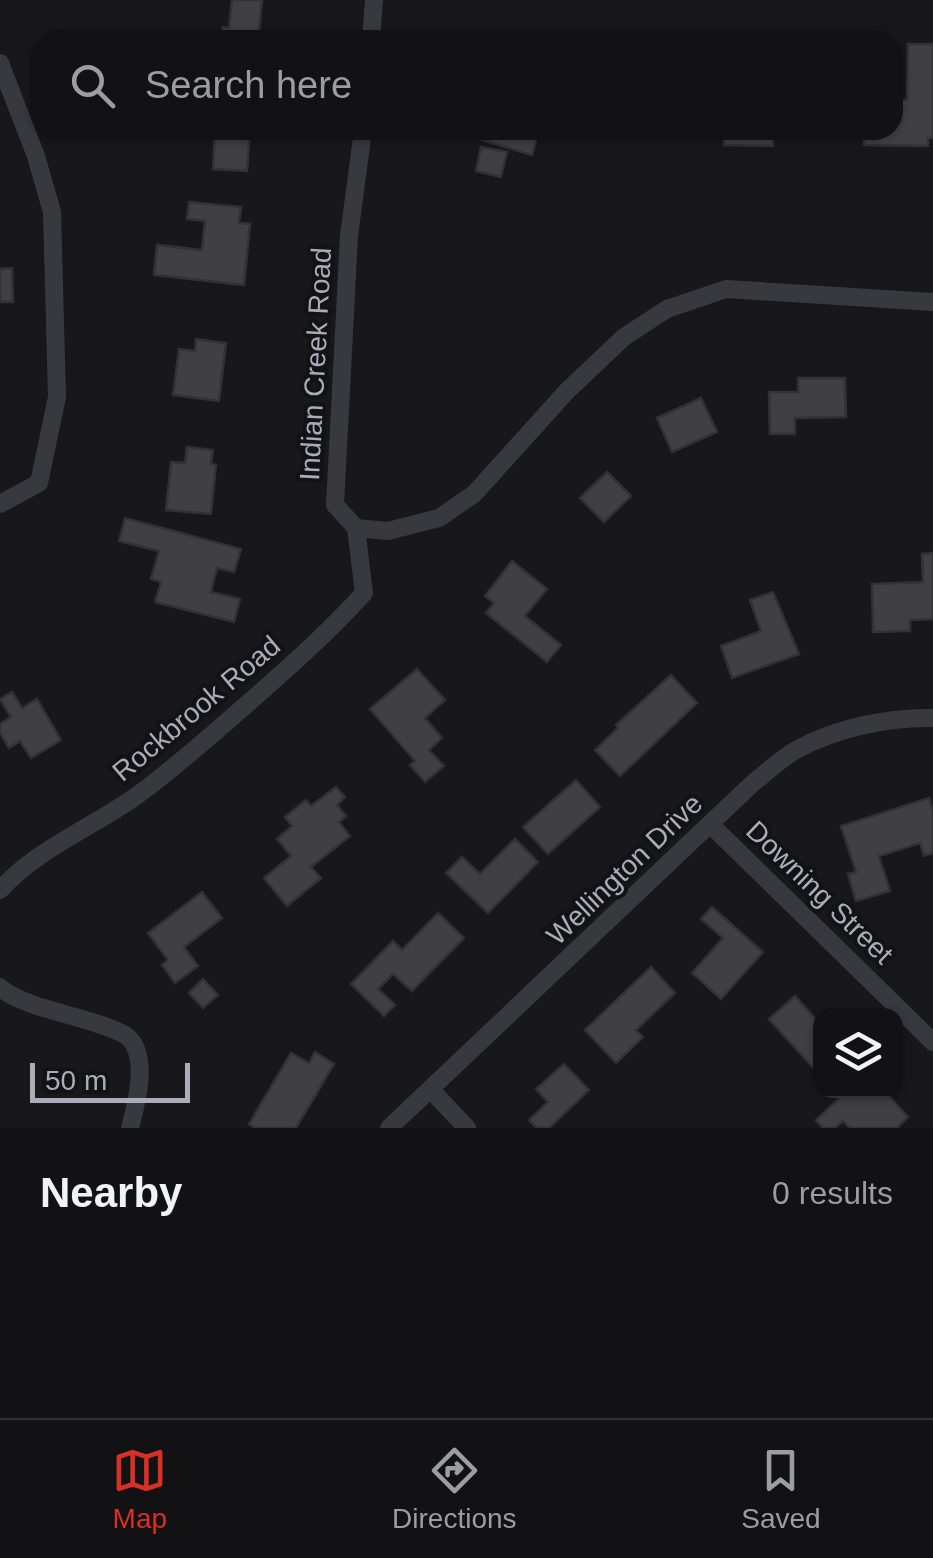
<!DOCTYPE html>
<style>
:root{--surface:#121114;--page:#1b1a1d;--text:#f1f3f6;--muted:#9c9da0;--line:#313134;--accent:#d93025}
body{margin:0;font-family:Arial,sans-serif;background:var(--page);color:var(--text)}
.controls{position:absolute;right:30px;bottom:30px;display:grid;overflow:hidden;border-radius:20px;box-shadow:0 2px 8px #0004}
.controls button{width:90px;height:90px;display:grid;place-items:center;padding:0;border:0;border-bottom:2px solid var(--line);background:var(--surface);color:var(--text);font:50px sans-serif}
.scale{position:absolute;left:30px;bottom:25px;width:160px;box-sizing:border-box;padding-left:10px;border:5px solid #a9adba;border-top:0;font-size:28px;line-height:35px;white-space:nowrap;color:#a9adba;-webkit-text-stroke:8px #131215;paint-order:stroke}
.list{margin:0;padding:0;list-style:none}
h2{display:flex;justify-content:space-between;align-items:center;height:130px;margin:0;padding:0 40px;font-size:42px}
h2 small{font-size:32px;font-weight:400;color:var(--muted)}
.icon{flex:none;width:55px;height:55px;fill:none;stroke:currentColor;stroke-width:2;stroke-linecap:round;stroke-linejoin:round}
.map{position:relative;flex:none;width:933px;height:1128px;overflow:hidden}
.search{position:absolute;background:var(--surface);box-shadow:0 2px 8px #0004;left:30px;right:30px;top:30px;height:110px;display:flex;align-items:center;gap:25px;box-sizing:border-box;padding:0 35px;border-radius:30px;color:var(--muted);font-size:38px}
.sheet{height:290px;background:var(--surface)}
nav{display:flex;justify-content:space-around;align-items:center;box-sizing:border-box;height:140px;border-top:2px solid var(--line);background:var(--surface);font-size:28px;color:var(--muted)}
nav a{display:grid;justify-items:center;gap:5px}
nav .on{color:var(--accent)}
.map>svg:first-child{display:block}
</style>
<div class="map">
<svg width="933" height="1128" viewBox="0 0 933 1128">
<rect width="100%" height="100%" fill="#18171a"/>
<g fill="#3f3f44" stroke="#323136" stroke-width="2.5">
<polygon points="232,0 262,0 258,40 222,40 223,27 229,28"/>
<polygon points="908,44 933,44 933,138 928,138 928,146 864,145 864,130 893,130 893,100 907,100"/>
<polygon points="215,130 250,130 247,171 213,169"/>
<polygon points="481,130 539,130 532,155 479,139"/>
<polygon points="693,130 773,130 773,146 724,145 724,135 693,134"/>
<polygon points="481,147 507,152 501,177 476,171"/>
<polygon points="189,202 241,207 239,223 250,224 244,285 154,275 157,245 202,250 205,221 187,219"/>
<polygon points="12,268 13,302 0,302 0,269"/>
<polygon points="196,339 226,343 219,401 173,395 179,349 195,351"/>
<polygon points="798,378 845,378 846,417 795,418 795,434 770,434 769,392 798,392"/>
<polygon points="701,398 717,432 672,452 657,418"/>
<polygon points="187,447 213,450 211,464 216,465 211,514 166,510 171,462 185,463"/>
<polygon points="607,472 631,496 604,522 580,498"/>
<polygon points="125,518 241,549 234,572 217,568 211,592 240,599 234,622 155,602 161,582 151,579 159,551 119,541"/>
<polygon points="933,553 933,619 910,620 910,631 873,632 872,584 923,582 922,554"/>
<polygon points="512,561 547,589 525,616 561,645 547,662 486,613 494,603 485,596"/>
<polygon points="773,592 799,654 732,678 721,646 761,631 750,600"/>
<polygon points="417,669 445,700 425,718 442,738 429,750 444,766 425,782 410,765 415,761 370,709"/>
<polygon points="671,675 697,703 620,776 595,750 618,728 616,725"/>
<polygon points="12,692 22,708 37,699 61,740 31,758 20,741 9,748 0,733 0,724 11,717 0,699"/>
<polygon points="576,780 600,807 548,854 523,827"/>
<polygon points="336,787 345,797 337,805 346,816 339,822 350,836 311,867 321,878 287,906 264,878 291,856 277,839 292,826 285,817 306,800 311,806"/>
<polygon points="929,798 933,811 933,853 924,856 920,843 879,856 890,891 856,901 848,874 856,872 841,826"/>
<polygon points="515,839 538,862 488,913 446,873 462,857 480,874"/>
<polygon points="202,892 222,918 184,947 198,966 175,983 162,965 168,960 148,933"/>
<polygon points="712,907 763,952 721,999 692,973 723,938 701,919"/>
<polygon points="438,913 464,938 412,991 393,974 378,989 395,1005 384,1016 351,984 393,941 402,950"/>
<polygon points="651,967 675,993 636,1030 643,1037 616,1063 585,1030"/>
<polygon points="203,979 218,995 203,1008 189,993"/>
<polygon points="795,996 820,1024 820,1070 818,1073 769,1019"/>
<polygon points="315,1052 334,1064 296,1128 255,1128 249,1124 291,1053 309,1063"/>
<polygon points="564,1064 589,1090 549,1128 537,1128 529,1120 548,1102 536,1089"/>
<polygon points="848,1090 883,1090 908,1117 897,1128 850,1128 843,1121 835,1128 823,1128 816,1120"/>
</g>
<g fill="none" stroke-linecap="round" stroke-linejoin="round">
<g stroke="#38393f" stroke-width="18">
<polyline points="371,40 374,0"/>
<polyline points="0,63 36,156 52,212 57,397 39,483 0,504"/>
<polyline points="363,130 349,236 335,505 356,528 388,531 439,518 474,494 567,391 624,337 667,309 726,289 933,302"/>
<polyline points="711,825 933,1042"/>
<path d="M0,890C39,847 94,827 139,794C177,766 212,735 246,705C287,669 328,633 364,593L356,528"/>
<path d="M0,987C9,996 22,1000 34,1005C54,1012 117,1026 129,1038C149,1058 136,1105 130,1128"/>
<polyline points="431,1090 467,1128"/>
<path d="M389,1128L752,784C766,773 780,759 796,750C836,728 888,717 933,718"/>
</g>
</g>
<g text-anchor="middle" stroke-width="8" stroke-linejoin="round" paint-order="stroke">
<g font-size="28" fill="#a9adba" stroke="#131215">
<text transform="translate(315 364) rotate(-87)" y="10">Indian Creek Road</text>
<text transform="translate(196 708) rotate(-40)" y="10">Rockbrook Road</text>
<text transform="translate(624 869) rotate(-44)" y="10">Wellington Drive</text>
<text transform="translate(820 892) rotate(44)" y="10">Downing Street</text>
</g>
</g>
</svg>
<div class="controls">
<button><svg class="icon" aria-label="layers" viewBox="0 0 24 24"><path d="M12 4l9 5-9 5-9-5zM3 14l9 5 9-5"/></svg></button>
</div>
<div class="scale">50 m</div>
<div class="search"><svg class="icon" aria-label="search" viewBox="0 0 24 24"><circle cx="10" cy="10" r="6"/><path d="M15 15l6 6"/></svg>Search here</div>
</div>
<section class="sheet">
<h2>Nearby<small>0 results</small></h2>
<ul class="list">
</ul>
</section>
<nav>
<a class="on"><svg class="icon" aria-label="map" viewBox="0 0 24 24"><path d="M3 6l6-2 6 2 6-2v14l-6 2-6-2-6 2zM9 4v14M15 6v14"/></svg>Map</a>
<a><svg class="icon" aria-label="directions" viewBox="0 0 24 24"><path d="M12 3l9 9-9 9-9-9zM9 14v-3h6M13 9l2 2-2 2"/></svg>Directions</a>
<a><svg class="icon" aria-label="saved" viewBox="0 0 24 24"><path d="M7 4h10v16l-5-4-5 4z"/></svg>Saved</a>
</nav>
